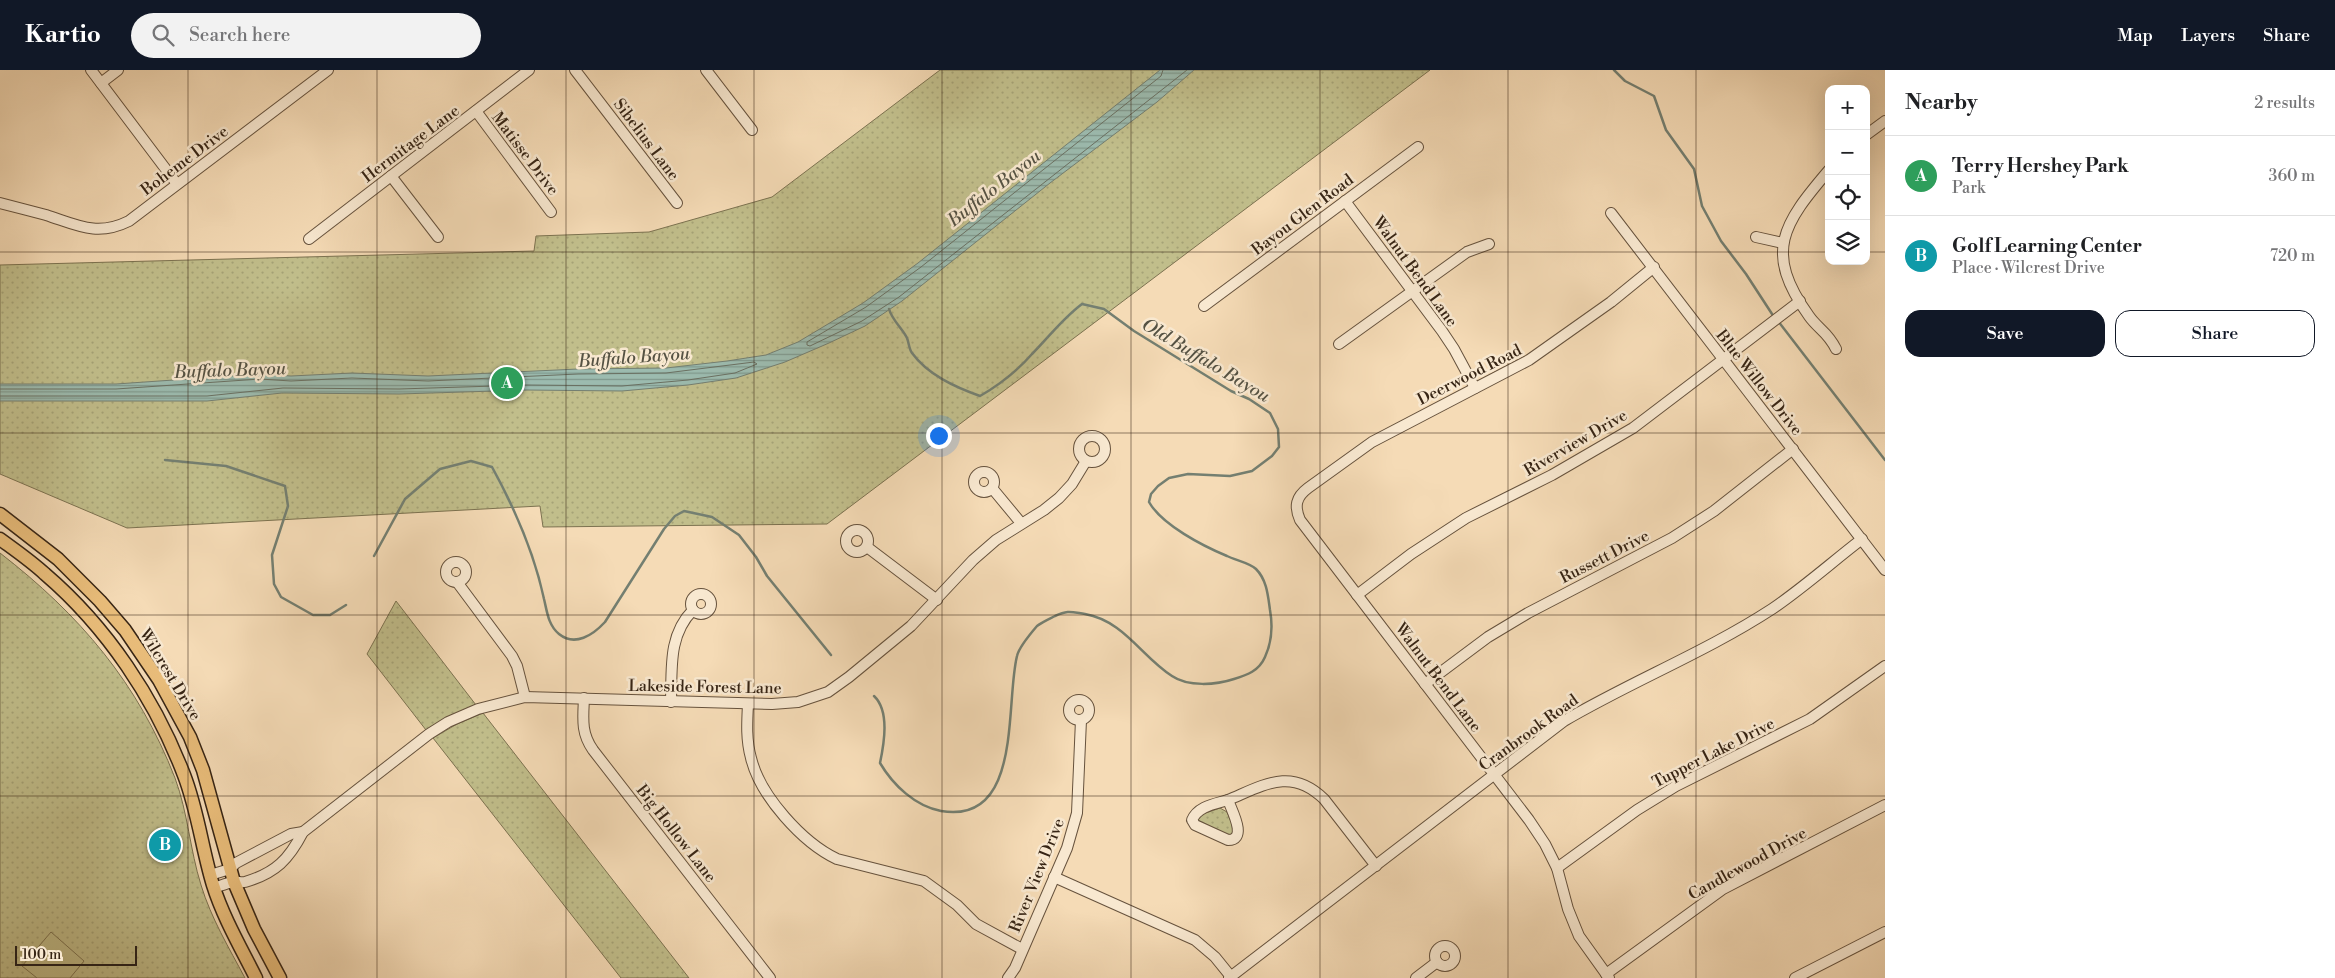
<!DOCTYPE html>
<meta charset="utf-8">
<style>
:root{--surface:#fff;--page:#f2f2f2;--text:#202124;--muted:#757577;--line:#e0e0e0;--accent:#111827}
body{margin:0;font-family:"Libre Bodoni",serif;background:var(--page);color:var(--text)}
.controls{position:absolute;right:15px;top:15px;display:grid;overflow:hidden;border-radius:10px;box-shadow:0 5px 20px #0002}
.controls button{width:45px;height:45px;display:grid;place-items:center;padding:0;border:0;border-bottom:1px solid var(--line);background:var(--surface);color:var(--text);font:25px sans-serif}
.scale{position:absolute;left:15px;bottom:12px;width:122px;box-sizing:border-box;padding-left:5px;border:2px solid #372515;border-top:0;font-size:14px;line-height:18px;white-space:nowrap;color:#372515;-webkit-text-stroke:4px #f8e8d0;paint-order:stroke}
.you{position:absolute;left:938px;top:365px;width:18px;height:18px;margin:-12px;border:4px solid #fff;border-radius:50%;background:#1a73e8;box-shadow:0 0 0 8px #1a73e833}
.badge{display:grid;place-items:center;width:32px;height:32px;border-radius:50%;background:var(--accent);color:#fff;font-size:16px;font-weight:700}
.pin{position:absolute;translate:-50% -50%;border:2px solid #fff;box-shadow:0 1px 5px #0006}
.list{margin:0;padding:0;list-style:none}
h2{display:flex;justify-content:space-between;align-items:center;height:65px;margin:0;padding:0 20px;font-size:21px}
h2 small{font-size:16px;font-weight:400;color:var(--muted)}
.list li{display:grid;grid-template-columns:32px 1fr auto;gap:15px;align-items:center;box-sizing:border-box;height:80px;padding:0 20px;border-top:1px solid var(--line)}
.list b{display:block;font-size:19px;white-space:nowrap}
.list p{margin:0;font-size:16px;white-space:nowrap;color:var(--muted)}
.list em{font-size:16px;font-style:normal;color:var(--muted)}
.actions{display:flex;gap:10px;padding:15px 20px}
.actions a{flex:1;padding:11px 0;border:1px solid var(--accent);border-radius:15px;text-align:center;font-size:18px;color:var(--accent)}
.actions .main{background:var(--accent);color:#fff}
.icon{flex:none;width:28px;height:28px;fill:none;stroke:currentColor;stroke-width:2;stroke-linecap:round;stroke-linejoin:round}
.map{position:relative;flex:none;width:1885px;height:908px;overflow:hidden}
header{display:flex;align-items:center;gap:30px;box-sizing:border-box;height:70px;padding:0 25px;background:var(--accent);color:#fff}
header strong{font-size:24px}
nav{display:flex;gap:28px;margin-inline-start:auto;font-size:18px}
.search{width:350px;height:45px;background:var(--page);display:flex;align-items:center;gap:12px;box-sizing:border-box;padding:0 18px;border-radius:28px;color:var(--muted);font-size:19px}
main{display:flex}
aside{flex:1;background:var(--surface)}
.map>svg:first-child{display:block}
</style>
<header>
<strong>Kartio</strong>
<div class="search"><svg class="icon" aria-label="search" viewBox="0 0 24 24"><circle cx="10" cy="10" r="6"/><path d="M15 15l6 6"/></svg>Search here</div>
<nav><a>Map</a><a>Layers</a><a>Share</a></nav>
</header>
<main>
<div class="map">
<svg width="1885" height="908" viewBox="0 0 1885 908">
<defs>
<pattern id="green-dots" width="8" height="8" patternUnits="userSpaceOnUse" patternTransform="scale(1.25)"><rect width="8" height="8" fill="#c1be8b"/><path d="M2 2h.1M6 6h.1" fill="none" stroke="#a6a377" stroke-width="1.8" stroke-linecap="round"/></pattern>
<pattern id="water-rules" width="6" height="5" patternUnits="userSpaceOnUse" patternTransform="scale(1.25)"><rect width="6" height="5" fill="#9cbbaf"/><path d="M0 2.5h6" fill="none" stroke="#80988d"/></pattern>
</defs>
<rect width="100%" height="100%" fill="#f5dbb6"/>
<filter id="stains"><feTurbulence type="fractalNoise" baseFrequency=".004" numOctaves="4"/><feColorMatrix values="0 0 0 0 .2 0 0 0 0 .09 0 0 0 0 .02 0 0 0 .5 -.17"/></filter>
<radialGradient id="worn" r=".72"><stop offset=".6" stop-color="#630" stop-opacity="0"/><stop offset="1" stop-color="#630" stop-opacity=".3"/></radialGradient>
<g fill="url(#green-dots)" stroke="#7c7250">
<polygon points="940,0 1430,0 827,454 543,457 540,436 127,458 0,404 0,195 534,181 536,166 649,162 772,127"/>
<path d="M0,483C80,545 138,613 175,708C188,743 190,780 201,815C211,848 229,878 245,908H0Z"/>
<polygon points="396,531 476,635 426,660 367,584"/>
<polygon points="483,643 689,908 621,908 433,668 457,654"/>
<polygon points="1220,738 1227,742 1235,761 1229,766 1198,750 1200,745"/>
</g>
<polygon fill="#c1be8b" stroke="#7c7250" points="51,862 84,891 70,908 37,908 22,896"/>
<polygon fill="url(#water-rules)" stroke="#747f71" points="1160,0 1194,0 1157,32 1050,113 902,231 865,256 829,273 785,292 736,308 688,315 622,321 527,320 399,324 282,323 207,331 0,331 0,314 116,314 260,304 291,306 352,303 428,306 578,299 666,298 727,291 766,285 798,272 863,233 918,193"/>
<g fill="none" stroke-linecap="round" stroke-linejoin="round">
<g stroke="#6a7062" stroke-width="1">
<polyline points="1163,0 1161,6 921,197 866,237 807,272 807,275 810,276 862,251 899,227 1187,0"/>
<polyline points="0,319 116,319 260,309 291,311 352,308 428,311 578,304 666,303 754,292 757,294 735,303 688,310 622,316 527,315 399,319 283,318 207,326 0,326"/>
</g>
<g stroke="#747f71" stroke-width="2.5">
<polyline points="1614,0 1625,11 1654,26 1666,60 1694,99 1702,136 1721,171 1746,204 1774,247"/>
<polyline points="1778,251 1885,390"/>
<polyline points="165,390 226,396 285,416 288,436 272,485 274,514 281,527 313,545 330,545 346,535"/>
<path d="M374,486L405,429L440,399L471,391L492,397C515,439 534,482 544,529C547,541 548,555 559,564C575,577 593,565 605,552L664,459L675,446L684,441L712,447L739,465L756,487L767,506L831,585"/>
<path d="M874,626C890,641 884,674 880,693C893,715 915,736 941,741C1023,755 1005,633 1017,586C1019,577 1031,563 1037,556C1042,552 1049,549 1055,546C1068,540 1071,542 1085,544C1124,551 1141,586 1172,606C1188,617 1216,615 1234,609C1247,605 1259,601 1265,587C1272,572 1273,557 1270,540C1268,526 1267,510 1256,499C1250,493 1235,490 1227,486C1203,476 1162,455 1149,432L1151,424L1158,416L1169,408L1188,404L1230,406L1252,401L1272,386L1279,377L1278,359L1270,343L1249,329L1231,321L1134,261L1104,239L1082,234C1062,249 1049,267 1032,284C1018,300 999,315 980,326C955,317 928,305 912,283C909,279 909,273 907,268C902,258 892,250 889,239"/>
</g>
<g stroke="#66523d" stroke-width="12">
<g id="minor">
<polyline points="91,0 177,114"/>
<polyline points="575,0 677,133"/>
<polyline points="706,0 752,60"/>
<polyline points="101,13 118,0"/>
<polyline points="476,41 551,142"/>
<polyline points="1866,65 1885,51"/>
<path d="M1829,100C1783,154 1763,182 1809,246C1818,259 1828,262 1836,279"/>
<polyline points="391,106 438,167"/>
<polyline points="1345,131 1442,261 1454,279 1475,318"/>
<path d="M0,133C15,137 31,141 46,145C77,155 97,167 129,151L328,0"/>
<polyline points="1611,143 1885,500"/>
<polyline points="1756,167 1783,173"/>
<polyline points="309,169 529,0"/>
<polyline points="1204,236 1418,77"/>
<polyline points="1339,274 1467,182 1489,174"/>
<circle cx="1092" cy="379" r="13"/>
<circle cx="984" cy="412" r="10"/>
<polyline points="992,418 1021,453"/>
<circle cx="857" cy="471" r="11"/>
<polyline points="867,477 937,530"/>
<circle cx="456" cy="502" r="10"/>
<polyline points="457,512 512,586 517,596 525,627"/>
<circle cx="701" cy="534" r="10"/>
<polyline points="1357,525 1411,484 1466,448 1552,405 1633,358 1800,231"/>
<polyline points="1425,614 1488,567 1528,543 1672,468 1714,441 1793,379"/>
<path d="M584,628C583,649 581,663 593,680L770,908"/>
<circle cx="1079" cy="640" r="10"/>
<path d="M671,632C672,599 668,565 693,540"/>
<path d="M748,634C747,653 746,670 751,688C760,726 803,773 837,789L924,811L957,835L976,854L1022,879"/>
<path d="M1228,730C1264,715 1291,697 1324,729L1376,796"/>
<path d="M1228,730C1232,741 1248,770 1228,770L1195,755L1192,750C1198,736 1215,734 1228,730Z"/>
<polyline points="1557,798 1637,740 1676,716 1810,649 1885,596"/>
<polyline points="210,805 230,799 236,793 291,764 303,762"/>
<polyline points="1054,807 1195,870 1215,887 1232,908"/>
<path d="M214,818C220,816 227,813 233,812C237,811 241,813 245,812C276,803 289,789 303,762L429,664L448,652L478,639L525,627L772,634L798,632L828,622L849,607L911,556L973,490L996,470L1044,440L1059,428L1072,414L1086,391"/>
<circle cx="1445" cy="886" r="10"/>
<polyline points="1606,904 1723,819 1885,735"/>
<polyline points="1008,908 1015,898 1067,778 1077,743 1081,650"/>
<path d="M1229,908L1564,651C1632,611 1706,582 1772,539C1803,518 1832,492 1862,469"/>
<polyline points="1416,908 1437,892"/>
<path d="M1609,908L1579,866L1568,839L1557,798L1545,774L1529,750L1300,450C1294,436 1296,427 1308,418L1372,372L1529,290L1611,232L1654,197"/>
<polyline points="1795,908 1885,862"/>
</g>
</g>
<g stroke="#372515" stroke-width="15">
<g id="major">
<polyline points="0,444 58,489 100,531 125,560 159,610 190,667 203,700 234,812 254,859 280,908"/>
<path d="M0,469C15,480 31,491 45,504C107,557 155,629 184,705C198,741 202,779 213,815C223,847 241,878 256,908"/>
</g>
</g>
<use href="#minor" stroke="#f8e8d0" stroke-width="10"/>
<use href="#major" stroke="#eabe7b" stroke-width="12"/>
</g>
<path fill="none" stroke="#372515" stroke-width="1" stroke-opacity="0.55" d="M188,0V908M377,0V908M566,0V908M754,0V908M942,0V908M1131,0V908M1320,0V908M1508,0V908M1696,0V908M0,182H1829M1866,182H1885M0,363H1885M0,545H1885M0,726H1885"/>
<g text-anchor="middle" stroke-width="5" stroke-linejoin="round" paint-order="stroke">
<g font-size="16" fill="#372515" stroke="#f8e8d0">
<text transform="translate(647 69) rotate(53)" y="6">Sibelius Lane</text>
<text transform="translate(410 73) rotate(-37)" y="6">Hermitage Lane</text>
<text transform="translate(526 83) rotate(53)" y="6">Matisse Drive</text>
<text transform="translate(184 90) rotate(-37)" y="6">Boheme Drive</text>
<text transform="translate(1302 144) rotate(-37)" y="6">Bayou Glen Road</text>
<text transform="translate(1416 201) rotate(54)" y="6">Walnut Bend Lane</text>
<text transform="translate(1469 304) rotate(-27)" y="6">Deerwood Road</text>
<text transform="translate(1760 312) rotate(52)" y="6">Blue Willow Drive</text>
<text transform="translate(1575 372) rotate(-30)" y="6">Riverview Drive</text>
<text transform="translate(1604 486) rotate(-27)" y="6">Russett Drive</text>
<text transform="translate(171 604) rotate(59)" y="6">Wilcrest Drive</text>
<text transform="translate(1439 607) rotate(53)" y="6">Walnut Bend Lane</text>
<text transform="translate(705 616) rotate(1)" y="6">Lakeside Forest Lane</text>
<text transform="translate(1528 662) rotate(-36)" y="6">Cranbrook Road</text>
<text transform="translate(1713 682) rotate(-27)" y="6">Tupper Lake Drive</text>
<text transform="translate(677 763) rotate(52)" y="6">Big Hollow Lane</text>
<text transform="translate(1747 793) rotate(-29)" y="6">Candlewood Drive</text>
<text transform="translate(1036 805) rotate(-68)" y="6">River View Drive</text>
</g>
<g font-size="18" font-style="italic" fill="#555243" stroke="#f8e8d0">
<text transform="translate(994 118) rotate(-38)" y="6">Buffalo Bayou</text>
<text transform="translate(634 287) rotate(-4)" y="6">Buffalo Bayou</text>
<text transform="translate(1206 290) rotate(31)" y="6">Old Buffalo Bayou</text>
<text transform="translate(230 300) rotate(-2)" y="6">Buffalo Bayou</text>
</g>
</g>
<rect width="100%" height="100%" filter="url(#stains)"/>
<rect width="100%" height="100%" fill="url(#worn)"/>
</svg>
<div class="controls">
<button>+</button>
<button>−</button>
<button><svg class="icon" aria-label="locate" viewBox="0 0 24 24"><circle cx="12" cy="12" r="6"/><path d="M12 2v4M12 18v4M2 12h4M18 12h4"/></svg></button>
<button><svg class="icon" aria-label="layers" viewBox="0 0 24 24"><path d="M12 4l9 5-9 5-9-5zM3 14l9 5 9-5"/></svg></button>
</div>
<div class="scale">100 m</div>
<div class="you"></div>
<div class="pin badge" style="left:507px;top:313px;background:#2e9e5b">A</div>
<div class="pin badge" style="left:165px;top:775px;background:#0f9aa8">B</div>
</div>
<aside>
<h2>Nearby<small>2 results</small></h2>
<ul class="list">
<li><span class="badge" style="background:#2e9e5b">A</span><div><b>Terry Hershey Park</b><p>Park</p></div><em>360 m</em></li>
<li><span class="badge" style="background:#0f9aa8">B</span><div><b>Golf Learning Center</b><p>Place · Wilcrest Drive</p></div><em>720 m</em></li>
</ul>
<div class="actions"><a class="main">Save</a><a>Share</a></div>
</aside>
</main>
